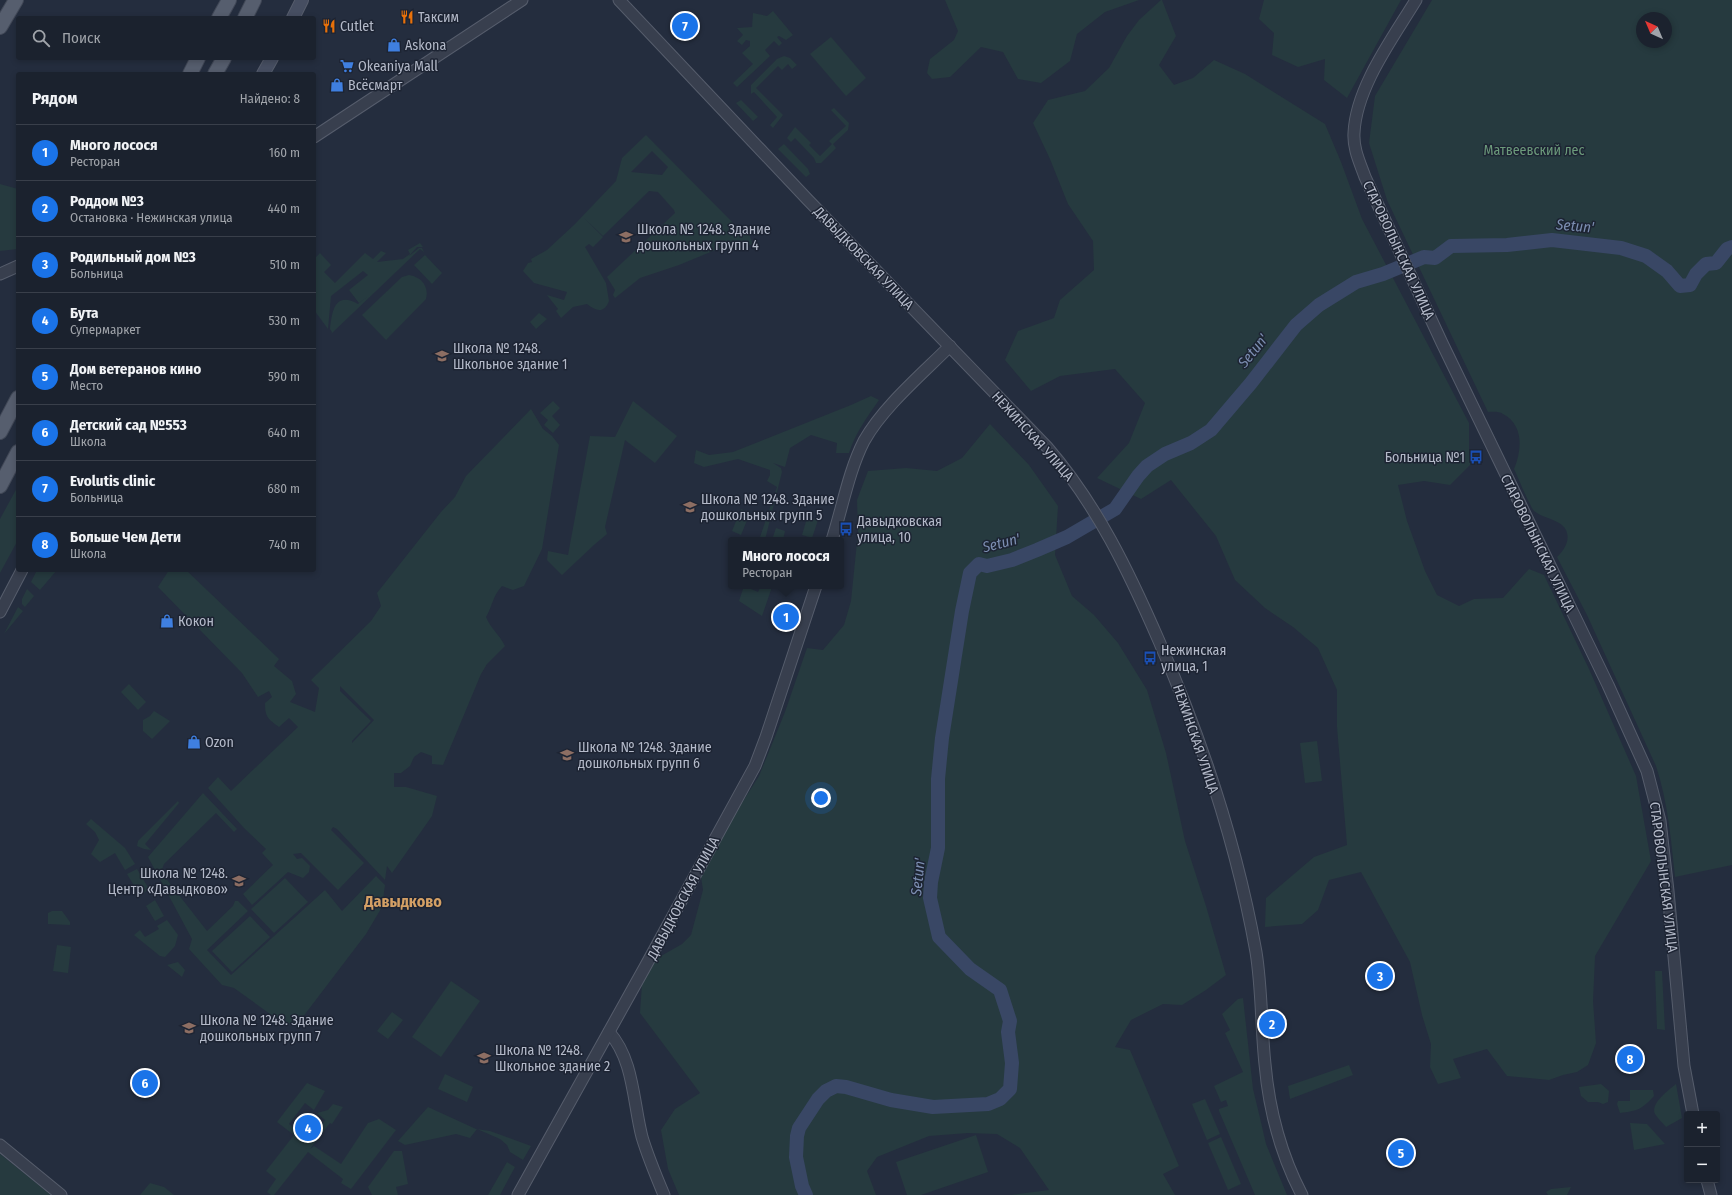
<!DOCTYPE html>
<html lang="ru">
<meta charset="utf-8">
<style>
:root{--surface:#1b222e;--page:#282f3a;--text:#f1f3f6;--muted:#a0a4aa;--line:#393f4a;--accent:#1a73e8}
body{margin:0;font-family:"Fira Sans Condensed",sans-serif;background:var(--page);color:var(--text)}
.controls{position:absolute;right:12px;bottom:12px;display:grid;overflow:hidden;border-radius:4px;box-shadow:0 2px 6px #0003}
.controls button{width:36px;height:36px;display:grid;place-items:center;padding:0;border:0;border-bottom:1px solid var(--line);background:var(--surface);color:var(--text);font:20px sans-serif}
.compass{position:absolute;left:1636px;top:12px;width:36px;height:36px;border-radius:50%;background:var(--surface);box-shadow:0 2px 6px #0003;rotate:316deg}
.you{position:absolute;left:821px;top:798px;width:14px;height:14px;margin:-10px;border:3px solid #fff;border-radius:50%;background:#1a73e8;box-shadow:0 0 0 6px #1a73e833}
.badge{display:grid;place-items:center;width:26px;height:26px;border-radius:50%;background:var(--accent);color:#fff;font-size:13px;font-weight:700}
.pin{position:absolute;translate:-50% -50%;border:2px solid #fff;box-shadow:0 1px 4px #0006}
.popup{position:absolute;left:728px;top:537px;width:116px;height:52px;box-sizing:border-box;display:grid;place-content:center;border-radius:4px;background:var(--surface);filter:drop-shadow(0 1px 3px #0005);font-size:13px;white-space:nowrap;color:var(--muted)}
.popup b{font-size:15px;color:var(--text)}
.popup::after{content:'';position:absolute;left:50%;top:100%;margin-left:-8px;border:8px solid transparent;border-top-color:var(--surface)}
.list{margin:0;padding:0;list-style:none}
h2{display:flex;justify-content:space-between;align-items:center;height:52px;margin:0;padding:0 16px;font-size:17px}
h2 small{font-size:13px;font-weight:400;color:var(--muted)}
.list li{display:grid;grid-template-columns:26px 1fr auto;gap:12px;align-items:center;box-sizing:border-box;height:56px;padding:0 16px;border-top:1px solid var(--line)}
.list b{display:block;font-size:15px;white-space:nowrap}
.list p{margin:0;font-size:13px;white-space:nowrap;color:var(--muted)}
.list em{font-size:13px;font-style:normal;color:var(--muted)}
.icon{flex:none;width:22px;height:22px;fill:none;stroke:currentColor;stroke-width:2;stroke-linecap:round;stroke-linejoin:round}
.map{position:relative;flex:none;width:1732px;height:1195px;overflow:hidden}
.search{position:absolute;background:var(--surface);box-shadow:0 2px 6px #0003;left:16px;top:16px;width:300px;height:44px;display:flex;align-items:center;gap:10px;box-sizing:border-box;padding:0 14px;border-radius:4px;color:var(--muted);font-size:15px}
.panel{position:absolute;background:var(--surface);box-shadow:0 2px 6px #0003;left:16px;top:72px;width:300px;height:500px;border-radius:4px}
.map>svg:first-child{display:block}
</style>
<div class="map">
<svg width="1732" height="1195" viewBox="0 0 1732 1195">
<rect width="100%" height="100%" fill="#242d3e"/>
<g fill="#263a3f" fill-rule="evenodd">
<polygon points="945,0 1139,0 1105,12 1077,34 1070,61 1041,83 1018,79 1003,52 981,47 950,77 932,79 927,73 930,59 954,40 958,31"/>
<polygon points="1161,0 1162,0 1176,36 1159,65 1174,85 1193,78 1214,60 1245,74 1325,124 1341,162 1362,219 1469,423 1469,451 1471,464 1450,485 1424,481 1398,485 1407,521 1425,571 1437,595 1459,606 1474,599 1503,598 1529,569 1544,575 1589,669 1636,776 1651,861 1595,956 1593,1001 1596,1043 1588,1065 1577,1072 1563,1075 1549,1080 1507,1076 1487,1049 1453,1059 1461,1078 1438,1084 1430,1067 1431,1044 1422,1015 1410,962 1361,872 1329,880 1318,910 1302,924 1265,927 1266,898 1314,857 1347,845 1337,727 1337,690 1318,648 1293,627 1265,608 1235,580 1216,536 1171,480 1141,499 1097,478 1129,443 1145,403 1115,369 1060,376 1031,391 1005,360 1018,331 1054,318 1060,300 1094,270 1093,241 1068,204 1050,159 1033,123 1048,100 1085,91 1109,68 1127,36 1139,20"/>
<polygon points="1264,0 1401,0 1347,98 1324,80 1325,59 1298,67 1272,55 1274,33 1259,19"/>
<path d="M1432,0H1732V865L1675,877C1671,839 1668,803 1656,766L1587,615L1557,557C1566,549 1573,535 1562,525C1555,519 1541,517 1534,511C1529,505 1518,477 1514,469C1522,450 1524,425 1503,414C1499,411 1492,412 1488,412L1387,200L1369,143L1375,96ZM1642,18H1666V42H1642Z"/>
<polygon points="773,11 793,35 786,40 779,36 777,37 782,43 779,46 774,41 765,50 770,56 737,87 733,83 753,64 742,53 750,46 750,41 746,40 742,45 737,41 743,35 737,28 752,27 753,13 767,16"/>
<polygon points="831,37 866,78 846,96 810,54"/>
<polygon points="784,56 790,58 797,65 792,69 788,64 782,70 778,66 756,88 783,115 773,128 770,125 777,117 754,92 751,94 751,85 777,59"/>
<polygon points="741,100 758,117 753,121 736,103"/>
<polygon points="834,108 849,123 848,130 833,144 836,148 821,163 816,163 814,158 795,138 791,142 787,138 795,127 811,143 809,145 820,156 832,144 829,141 846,126 831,110"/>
<path d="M646,135L739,229L749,234L753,245L730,244L679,265L640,278L615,298L613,295L615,290L607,277L675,213L674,210L658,192L649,191L603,236L584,218L603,237L593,247L589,244L585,247L606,283L609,301C604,314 596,311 587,304L573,307L561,318L556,311L558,309L547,295L564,300L567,292L534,283L523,271L528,263L532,262L531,259L547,250L575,224L616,181L622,158ZM652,151L668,167L662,175L631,172Z"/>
<polygon points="784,144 808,169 810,174 806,177 778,149"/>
<polygon points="0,184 18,189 18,249 0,251"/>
<path d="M420,243L423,247H417L409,256L419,248H422L424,252L420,249L331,334L332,332L330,329C332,311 335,291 358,304L368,296L359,303L349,290L368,275L363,271L331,296L328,329L314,310V268L316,265L314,259L320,253L331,265L324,272L335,283L365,253L373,259L381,251L386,253L377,262L403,259L410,254L408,250Z"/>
<polygon points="425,255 442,273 432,284 414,265"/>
<path d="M409,275C422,277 429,287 426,299L386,340L362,315L402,277Z"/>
<polygon points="539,313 547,319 536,329 530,322"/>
<path d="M871,396L879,400C867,417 855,434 849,453H836L837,443L811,435L790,448L785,467L773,463L781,468L782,472L765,540H759L777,487L767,481L770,475V470L738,459L704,467L694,463L696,450L709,455L733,452L851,405Z"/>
<polygon points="553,401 560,408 552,416 560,425 553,433 544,425 548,420 540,413"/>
<polygon points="633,401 677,436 655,463 625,440 605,527 607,534 595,544 562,575 547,560 548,551 568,555 590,436 615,437"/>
<path d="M531,409L543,429L552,436L559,445L542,549L524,586L513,590L502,586C492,597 493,605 486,617C491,629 499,634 505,646L487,664L481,674L443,765L432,764V756L421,752L414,757L410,766L401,773H394V787H406L437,796L432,816L392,873L387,866L385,880L337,829L333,827L331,830L364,863L338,890L301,853L293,854L297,859L302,858L310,866L309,872L303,878L288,872L252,905L243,894L273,865L262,853L266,849L244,828L208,788L218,777L231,791L298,727L289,718L279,727C268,719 265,717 265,703L272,697L269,691L258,697L242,673L158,587L169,570H186L279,659L274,666L292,681L296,694L290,702L315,712L319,688L311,680L371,621L381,606L377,593L441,512L455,497L466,476ZM340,686L374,720L352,743V741L371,721L340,691Z"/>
<polygon points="990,424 1029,465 1058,506 1055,555 1072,596 1094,615 1118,643 1147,690 1166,753 1185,841 1206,906 1226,975 1206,990 1182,1005 1163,1004 1131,1020 1115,1047 1130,1050 1179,1166 1163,1174 1175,1195 1011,1195 1049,1190 1020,1148 997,1134 968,1133 929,1136 877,1157 867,1171 876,1195 679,1195 668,1169 661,1130 675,1109 700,1093 640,1013 642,984 654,960 682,944 691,935 703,890 701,877 721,836 759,776 785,712 807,648 823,650 844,625 851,601 858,532 857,500 868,471 906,468 937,471 962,458"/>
<polygon points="18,486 18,540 0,573 0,519"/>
<polygon points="741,509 750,513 741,535 732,531"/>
<polygon points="807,518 818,520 812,538 802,535"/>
<polygon points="776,528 785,531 783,540 772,540"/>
<polygon points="37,570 57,570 40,590 31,582"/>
<polygon points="744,586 758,592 761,586 772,587 762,616 739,601"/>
<polygon points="27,589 34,596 25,607 22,604 22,599"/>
<polygon points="18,607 23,611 4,634"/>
<polygon points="129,684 146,702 138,710 121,692"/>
<polygon points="154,711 170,721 152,739 143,731 143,720 150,716"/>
<polygon points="1317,741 1322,781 1305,783 1300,743"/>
<polygon points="203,793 237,829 234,832 216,813 164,864 161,872 207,931 233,906 235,901 238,901 248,911 207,950 231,975 325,890 342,911 376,876 385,885 382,907 366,934 296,1026 277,1019 234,988 222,985 189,949 192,939 148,857"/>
<polygon points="178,801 179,803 145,844 151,850 144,849 137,846 138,841"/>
<polygon points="91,819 125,848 135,864 125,870 115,853 100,862 91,854 99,840 95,832 86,824"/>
<polygon points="137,869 149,889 140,896 127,874"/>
<polygon points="285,878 308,902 274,933 251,909"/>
<polygon points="155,900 164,916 155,921 146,906"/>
<polygon points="52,911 62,911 70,922 70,925 48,924 48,913"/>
<polygon points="250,916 270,937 232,972 212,951"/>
<polygon points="167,920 178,935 175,946 165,957 160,956 134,935 140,930 145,937 159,929 157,926"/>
<polygon points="57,945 71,947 68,973 53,971"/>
<polygon points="178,962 185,970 182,977 167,965"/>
<polygon points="1655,971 1662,971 1665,1030 1657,1029"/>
<polygon points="451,981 480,1001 441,1057 412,1037"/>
<polygon points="1243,998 1253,1089 1260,1118 1266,1144 1287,1195 1255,1195 1219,1111 1219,1109 1228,1106 1226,1100 1221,1102 1214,1086 1243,1072 1225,1033 1230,1030 1222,1014 1238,999"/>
<polygon points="392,1012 403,1020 388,1039 377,1031"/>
<polygon points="1349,1065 1353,1075 1290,1099 1288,1086"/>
<polygon points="445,1074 473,1087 467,1102 438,1089"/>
<polygon points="307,1083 325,1091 314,1110 305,1103 289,1124 309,1140 325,1120 317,1113 328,1110 333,1104 343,1107 332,1124 330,1123 310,1149 314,1146 341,1164 368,1123 379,1119 396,1130 351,1189 341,1183 343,1179 308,1152 274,1195 271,1195 267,1192 276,1179 266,1171 294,1135 277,1122"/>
<polygon points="1601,1084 1609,1091 1608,1102 1603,1104 1598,1102 1588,1102 1581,1096 1579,1087"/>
<path d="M1676,1084L1682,1118L1666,1127C1663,1123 1658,1119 1655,1114C1650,1103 1669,1090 1676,1084Z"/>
<path d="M1630,1090H1653L1654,1096C1642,1109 1638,1111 1620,1113L1617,1104L1618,1101H1630Z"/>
<polygon points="1205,1099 1220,1134 1207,1140 1192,1104"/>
<polygon points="428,1107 476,1129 490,1131 531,1146 523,1160 510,1152 507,1145 500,1139 477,1129 470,1138 456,1134 405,1145 398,1141"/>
<polygon points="1630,1123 1647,1124 1665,1144 1634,1150"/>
<polygon points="976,1135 988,1172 921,1195 907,1195 896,1162"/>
<polygon points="1221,1137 1241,1184 1228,1190 1208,1143"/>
<polygon points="394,1151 402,1151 408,1184 396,1187 398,1195 372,1195 368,1187"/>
<polygon points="0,1154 51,1195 0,1195"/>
<polygon points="507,1162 515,1167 500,1195 488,1195"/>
<polygon points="150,1183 164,1187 174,1195 140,1195"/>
<polygon points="1571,1187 1567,1195 1548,1195 1546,1192 1551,1189"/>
</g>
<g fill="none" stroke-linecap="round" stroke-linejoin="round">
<polyline stroke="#394765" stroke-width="14" points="806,1195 802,1186 796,1157 797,1136 799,1128 818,1099 826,1091 836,1086 846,1087 891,1100 933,1107 988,1104 1000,1099 1010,1089 1012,1063 1008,1032 1010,1021 1000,990 970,969 939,937 930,898 931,882 938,848 938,779 942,738 962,611 970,573 979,564 987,566 1012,560 1037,550 1067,537 1115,509 1138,476 1147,466 1165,454 1191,443 1211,430 1251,383 1296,325 1319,305 1356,282 1383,274 1424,257 1435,258 1451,246 1507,245 1552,240 1621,248 1646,256 1667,271 1680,286 1690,285 1696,274 1706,264 1716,263 1727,249 1732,247"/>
<g stroke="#565d6c" stroke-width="13">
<g id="tertiary">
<path d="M619,0L808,200L1047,447C1097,505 1129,572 1159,641C1202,740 1237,846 1256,952C1262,989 1261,1027 1265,1064C1269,1109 1281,1155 1302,1195"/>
<path d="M1416,0C1393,38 1356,87 1354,133C1353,149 1360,163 1365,177L1442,343L1608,685L1647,771L1660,821L1668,891L1684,1066L1693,1114"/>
<polyline points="314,137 522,0"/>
<polyline points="0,274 18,266"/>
<path d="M832,540C842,509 849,470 864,441C883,407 922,374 950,346"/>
<polyline points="0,612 22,570"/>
<path d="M609,1032C634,1060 633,1102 642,1137C648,1157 656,1176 664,1195"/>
<polyline points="0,1145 61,1195"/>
<polyline points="1707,1180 1711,1195"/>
<polyline points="518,1195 645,967 755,766 766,737 816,586"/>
</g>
</g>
<g stroke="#565d6c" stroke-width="14">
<g id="secondary">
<polyline points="293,18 302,0"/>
<polyline points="263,74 272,58"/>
</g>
</g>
<g stroke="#414857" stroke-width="16">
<g id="primary">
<polyline points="219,18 229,0"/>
<polyline points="245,18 254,0"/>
<polyline points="0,27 16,0"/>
<polyline points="190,74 198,58"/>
<polyline points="215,74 224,58"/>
<polyline points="0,432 18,398"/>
<polyline points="0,486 18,452"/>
</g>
</g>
<use href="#tertiary" stroke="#383f4e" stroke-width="11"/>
<use href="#secondary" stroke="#464e61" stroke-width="12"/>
<use href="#primary" stroke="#565e6e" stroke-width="14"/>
</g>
<defs>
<g id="restaurant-bare" transform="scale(1.08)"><path d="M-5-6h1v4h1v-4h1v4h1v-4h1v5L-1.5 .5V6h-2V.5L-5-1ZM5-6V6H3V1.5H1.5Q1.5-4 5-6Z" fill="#e8710a" stroke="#1d2433" stroke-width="2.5" paint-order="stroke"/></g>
<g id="shop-bare" transform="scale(1.08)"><path d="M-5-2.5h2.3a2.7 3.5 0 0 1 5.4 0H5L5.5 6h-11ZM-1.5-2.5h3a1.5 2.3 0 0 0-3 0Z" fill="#3f7fe0" stroke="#1d2433" stroke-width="2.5" paint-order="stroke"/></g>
<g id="supermarket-bare" transform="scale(1.08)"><path d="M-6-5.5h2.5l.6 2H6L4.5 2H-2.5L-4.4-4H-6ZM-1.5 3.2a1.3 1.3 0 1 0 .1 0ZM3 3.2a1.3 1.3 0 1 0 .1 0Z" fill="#3f7fe0" stroke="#1d2433" stroke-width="2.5" paint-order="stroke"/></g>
<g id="school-bare" transform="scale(1.08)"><path d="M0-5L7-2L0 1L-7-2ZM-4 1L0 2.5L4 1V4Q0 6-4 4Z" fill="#8d6e63" stroke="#1d2433" stroke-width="2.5" paint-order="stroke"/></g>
<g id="bus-bare" transform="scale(1.08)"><path d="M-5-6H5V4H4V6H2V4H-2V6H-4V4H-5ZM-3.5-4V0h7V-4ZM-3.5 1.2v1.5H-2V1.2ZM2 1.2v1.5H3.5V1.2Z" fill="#1a4fb4" stroke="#1d2433" stroke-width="2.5" paint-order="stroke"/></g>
</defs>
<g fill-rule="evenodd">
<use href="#restaurant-bare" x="407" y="17"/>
<use href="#restaurant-bare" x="329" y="26"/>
<use href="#shop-bare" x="394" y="45"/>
<use href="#supermarket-bare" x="347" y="66"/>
<use href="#shop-bare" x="337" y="85"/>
<use href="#school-bare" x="626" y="237"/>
<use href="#school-bare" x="442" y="356"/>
<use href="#bus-bare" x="1476" y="457"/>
<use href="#school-bare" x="690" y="507"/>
<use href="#bus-bare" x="846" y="529"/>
<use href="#shop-bare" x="167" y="621"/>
<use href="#bus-bare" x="1150" y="658"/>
<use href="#shop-bare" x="194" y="742"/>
<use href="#school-bare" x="567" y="755"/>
<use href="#school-bare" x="239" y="881"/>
<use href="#school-bare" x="189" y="1028"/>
<use href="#school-bare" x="484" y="1058"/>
</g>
<g text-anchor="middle" stroke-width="3" stroke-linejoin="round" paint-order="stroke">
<g font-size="14" fill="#b4bac9" stroke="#1d2433" text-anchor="start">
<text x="418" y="22">Таксим</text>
<text x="340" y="31">Cutlet</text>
<text x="405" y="50">Askona</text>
<text x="358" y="71">Okeaniya Mall</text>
<text x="348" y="90">Всёсмарт</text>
<text x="637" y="234">Школа № 1248. Здание<tspan x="637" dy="16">дошкольных групп 4</tspan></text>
<text x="453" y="353">Школа № 1248.<tspan x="453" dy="16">Школьное здание 1</tspan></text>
<text x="1465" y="462" text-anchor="end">Больница №1</text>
<text x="701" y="504">Школа № 1248. Здание<tspan x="701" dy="16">дошкольных групп 5</tspan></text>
<text x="857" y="526">Давыдковская<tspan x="857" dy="16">улица, 10</tspan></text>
<text x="178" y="626">Кокон</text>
<text x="1161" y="655">Нежинская<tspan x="1161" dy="16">улица, 1</tspan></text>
<text x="205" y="747">Ozon</text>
<text x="578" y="752">Школа № 1248. Здание<tspan x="578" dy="16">дошкольных групп 6</tspan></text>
<text x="228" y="878" text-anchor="end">Школа № 1248.<tspan x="228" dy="16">Центр «Давыдково»</tspan></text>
<text x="200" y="1025">Школа № 1248. Здание<tspan x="200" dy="16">дошкольных групп 7</tspan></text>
<text x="495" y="1055">Школа № 1248.<tspan x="495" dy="16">Школьное здание 2</tspan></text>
</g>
<g font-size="14" fill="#6c9a7b" stroke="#1d2433">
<text x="1534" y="155">Матвеевский лес</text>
</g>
<g font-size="14" fill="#b4bac9" stroke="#1d2433">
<text transform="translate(1399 250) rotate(65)" y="5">СТАРОВОЛЫНСКАЯ УЛИЦА</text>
<text transform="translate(864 258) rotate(46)" y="5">ДАВЫДКОВСКАЯ УЛИЦА</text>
<text transform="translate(1033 436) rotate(48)" y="5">НЕЖИНСКАЯ УЛИЦА</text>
<text transform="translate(1538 543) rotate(64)" y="5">СТАРОВОЛЫНСКАЯ УЛИЦА</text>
<text transform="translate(1196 739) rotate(71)" y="5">НЕЖИНСКАЯ УЛИЦА</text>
<text transform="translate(1664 877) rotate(83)" y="5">СТАРОВОЛЫНСКАЯ УЛИЦА</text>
<text transform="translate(683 898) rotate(-62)" y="5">ДАВЫДКОВСКАЯ УЛИЦА</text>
</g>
<g font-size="15" font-style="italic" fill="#7c8eb1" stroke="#1d2433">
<text transform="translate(1575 226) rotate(5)" y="5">Setun'</text>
<text transform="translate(1253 351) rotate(-51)" y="5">Setun'</text>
<text transform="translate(1001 543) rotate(-14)" y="5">Setun'</text>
<text transform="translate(918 877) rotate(-84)" y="5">Setun'</text>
</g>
<g font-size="16" font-weight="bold" fill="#d4a065" stroke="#1d2433">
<text x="403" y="907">Давыдково</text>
</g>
</g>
</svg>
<div class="controls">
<button>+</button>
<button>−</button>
</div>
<svg class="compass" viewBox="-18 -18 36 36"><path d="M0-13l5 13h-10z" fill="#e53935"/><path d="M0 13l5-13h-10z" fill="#a0a4aa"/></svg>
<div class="you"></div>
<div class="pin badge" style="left:786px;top:617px">1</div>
<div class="popup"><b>Много лосося</b>Ресторан</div>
<div class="pin badge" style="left:1272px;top:1024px">2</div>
<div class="pin badge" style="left:1380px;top:976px">3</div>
<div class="pin badge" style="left:308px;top:1128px">4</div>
<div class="pin badge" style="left:1401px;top:1153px">5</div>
<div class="pin badge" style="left:145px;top:1083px">6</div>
<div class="pin badge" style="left:685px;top:26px">7</div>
<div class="pin badge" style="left:1630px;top:1059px">8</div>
<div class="search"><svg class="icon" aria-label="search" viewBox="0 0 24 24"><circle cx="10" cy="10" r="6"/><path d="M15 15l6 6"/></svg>Поиск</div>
<section class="panel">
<h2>Рядом<small>Найдено: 8</small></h2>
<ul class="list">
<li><span class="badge">1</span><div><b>Много лосося</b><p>Ресторан</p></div><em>160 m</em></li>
<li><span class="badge">2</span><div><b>Роддом №3</b><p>Остановка · Нежинская улица</p></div><em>440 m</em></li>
<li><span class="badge">3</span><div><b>Родильный дом №3</b><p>Больница</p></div><em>510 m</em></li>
<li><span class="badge">4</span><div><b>Бута</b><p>Супермаркет</p></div><em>530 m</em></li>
<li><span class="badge">5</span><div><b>Дом ветеранов кино</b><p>Место</p></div><em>590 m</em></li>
<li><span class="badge">6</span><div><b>Детский сад №553</b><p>Школа</p></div><em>640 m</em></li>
<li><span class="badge">7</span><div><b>Evolutis clinic</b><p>Больница</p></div><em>680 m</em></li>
<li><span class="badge">8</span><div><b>Больше Чем Дети</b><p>Школа</p></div><em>740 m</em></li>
</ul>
</section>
</div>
